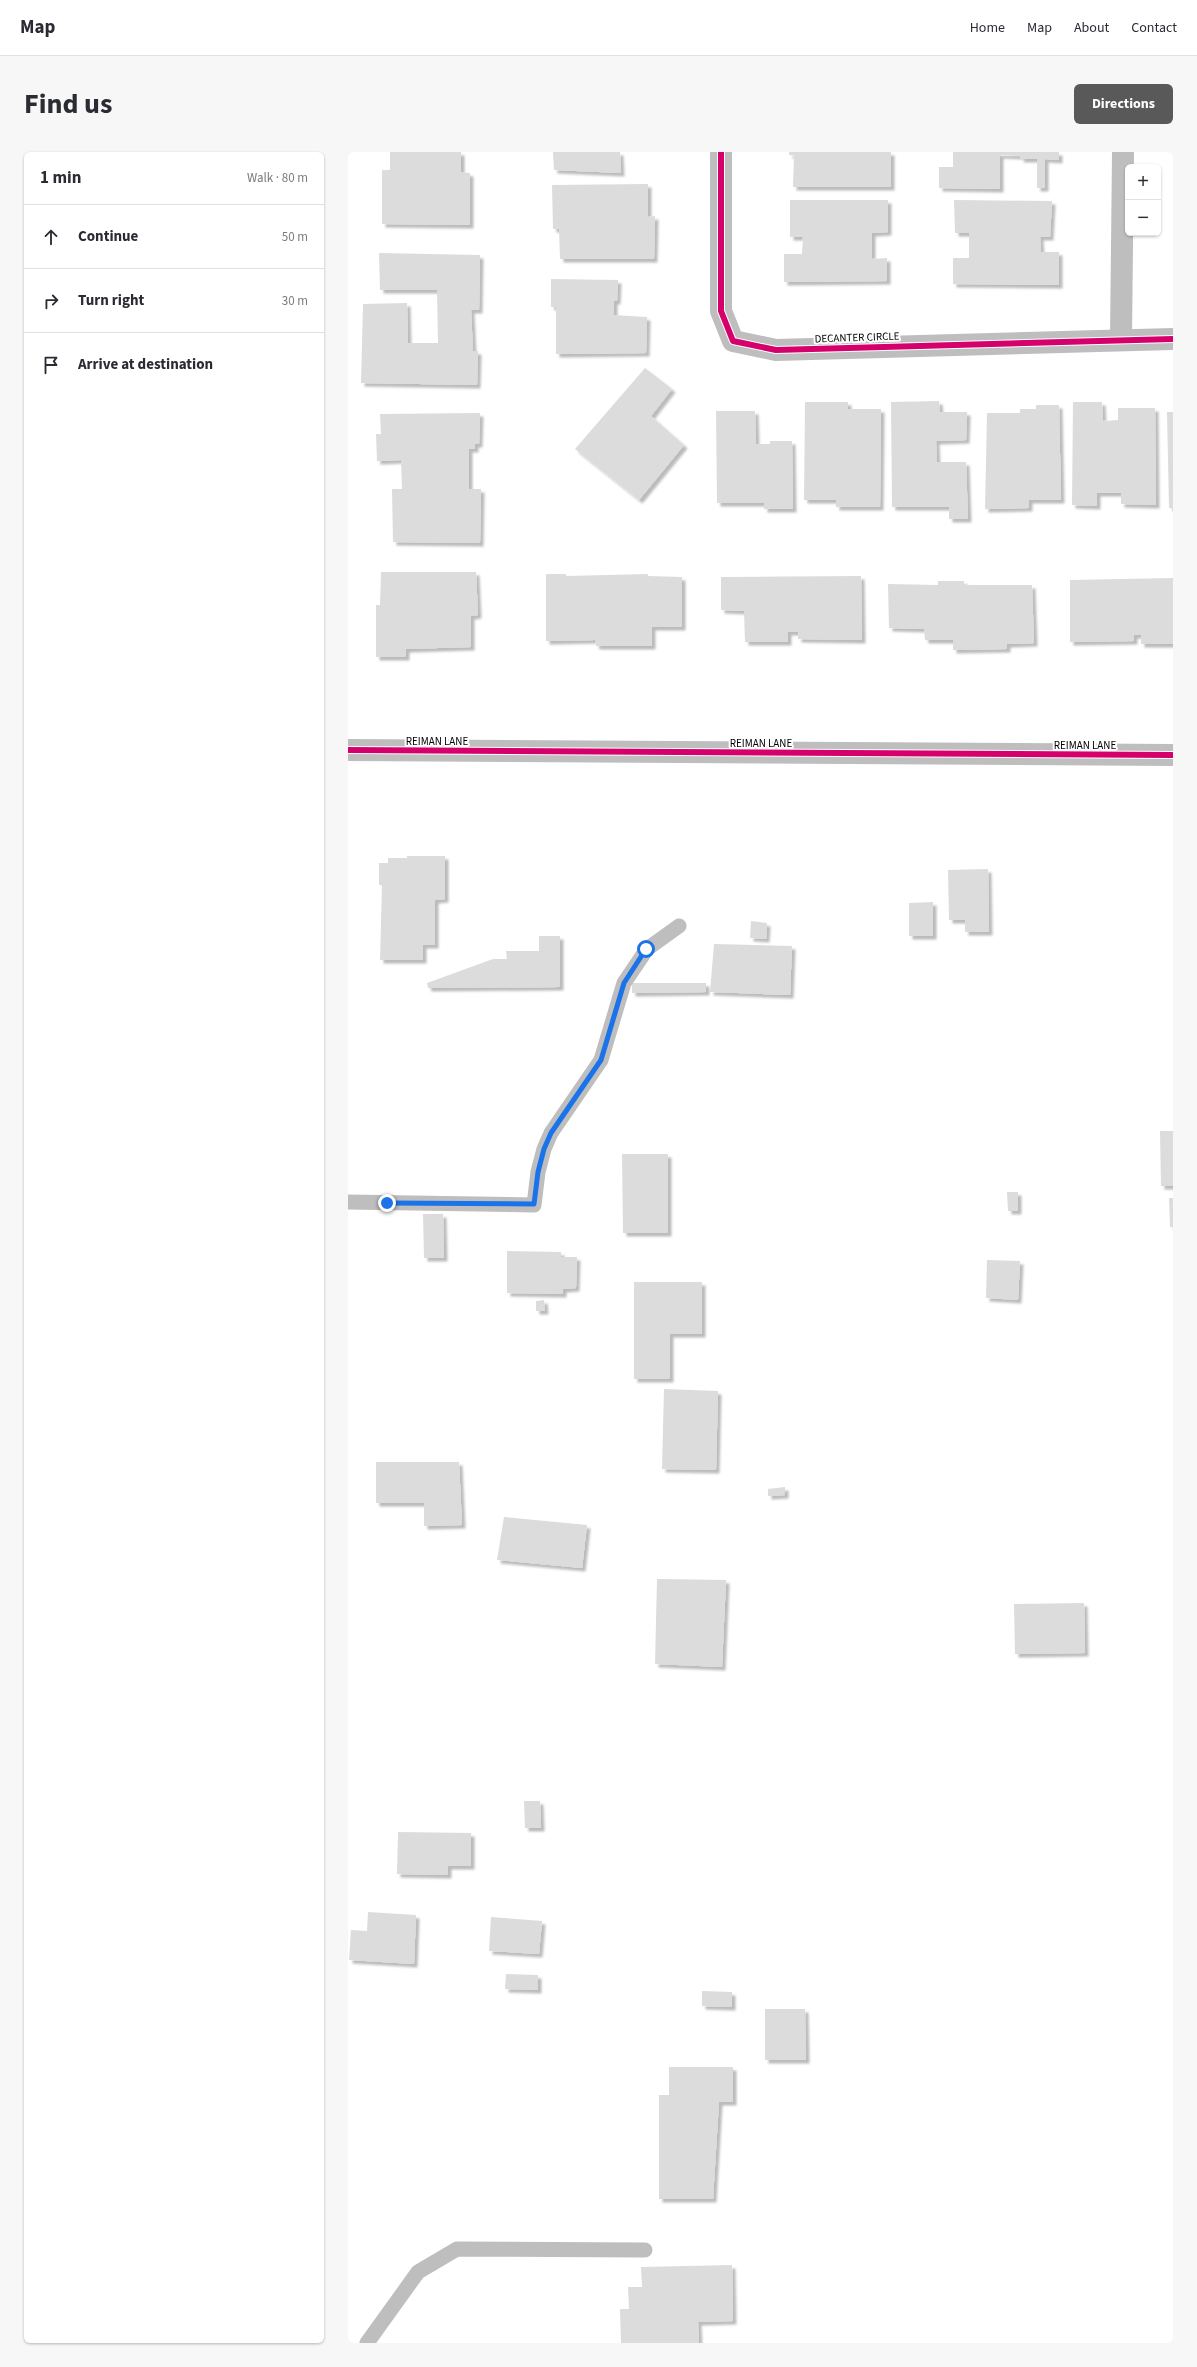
<!DOCTYPE html>
<meta charset="utf-8">
<style>
:root{--surface:#fff;--page:#f7f7f7;--text:#2b2b33;--muted:#7c7c81;--line:#e1e1e2;--accent:#595959}
body{margin:0;font-family:"Source Sans 3",sans-serif;background:var(--page);color:var(--text)}
.controls{position:absolute;right:12px;top:12px;display:grid;overflow:hidden;border-radius:6px;box-shadow:0 1px 3px #0004}
.controls button{width:36px;height:36px;display:grid;place-items:center;padding:0;border:0;border-bottom:1px solid var(--line);background:var(--surface);color:var(--text);font:20px sans-serif}
.stop{position:absolute;width:12px;height:12px;margin:-9px;border:3px solid #1a73e8;border-radius:50%;background:#fff}
.stop.end{background:#1a73e8;border-color:#fff;box-shadow:0 1px 4px #0008}
.list{margin:0;padding:0;list-style:none}
h2{display:flex;justify-content:space-between;align-items:center;height:52px;margin:0;padding:0 16px;font-size:17px}
h2 small{font-size:13px;font-weight:400;color:var(--muted)}
.list li{display:grid;grid-template-columns:26px 1fr auto;gap:12px;align-items:center;box-sizing:border-box;height:64px;padding:0 16px;border-top:1px solid var(--line)}
.list b{display:block;font-size:15px;white-space:nowrap}
.list em{font-size:13px;font-style:normal;color:var(--muted)}
.icon{flex:none;width:22px;height:22px;fill:none;stroke:currentColor;stroke-width:2;stroke-linecap:round;stroke-linejoin:round}
.map{position:relative;flex:none;width:825px;height:2191px;overflow:hidden;border-radius:6px}
header{display:flex;align-items:center;gap:24px;box-sizing:border-box;height:56px;padding:0 20px;background:var(--surface);border-bottom:1px solid var(--line)}
header strong{font-size:19px}
nav{display:flex;gap:22px;margin-inline-start:auto;font-size:14px}
.intro{display:flex;align-items:center;justify-content:space-between;box-sizing:border-box;height:96px;padding:0 24px}
h1{margin:0;font-size:28px}
.button{padding:10px 18px;border-radius:6px;background:var(--accent);color:#fff;font-size:14px;font-weight:700}
main{display:flex;gap:24px;padding:0 24px}
aside{flex:1;background:var(--surface);border-radius:6px;box-shadow:0 1px 3px #0004}
.map>svg:first-child{display:block}
</style>
<header>
<strong>Map</strong>
<nav><a>Home</a><a>Map</a><a>About</a><a>Contact</a></nav>
</header>
<div class="intro"><h1>Find us</h1><a class="button">Directions</a></div>
<main>
<aside>
<h2>1 min<small>Walk · 80 m</small></h2>
<ul class="list">
<li><svg class="icon" aria-label="ahead" viewBox="0 0 24 24"><path d="M12 20V5M6 11l6-6 6 6"/></svg><div><b>Continue</b></div><em>50 m</em></li>
<li><svg class="icon" aria-label="right" viewBox="0 0 24 24"><path d="M7 20v-9h11M14 6l5 5-5 5"/></svg><div><b>Turn right</b></div><em>30 m</em></li>
<li><svg class="icon" aria-label="arrive" viewBox="0 0 24 24"><path d="M6 21V4h12l-3 4 3 4H6"/></svg><div><b>Arrive at destination</b></div></li>
</ul>
</aside>
<div class="map">
<svg width="825" height="2191" viewBox="0 0 825 2191">
<defs>
<filter id="shadow"><feDropShadow dx="3.5" dy="3.5" stdDeviation="1" flood-color="#0004"/></filter>
</defs>
<rect width="100%" height="100%" fill="#fff"/>
<g fill="#dcdcdc" filter="url(#shadow)">
<polygon points="42,0 113,0 113,20 122,21 122,73 34,72 34,18 42,18"/>
<polygon points="205,0 272,0 273,21 206,18"/>
<polygon points="441,0 543,0 543,35 445,35 446,3 441,3"/>
<polygon points="605,0 711,0 711,8 697,7 697,36 689,36 689,7 672,7 673,4 652,3 652,37 591,36 591,15 605,15"/>
<polygon points="300,32 300,65 307,64 306,107 212,107 211,77 205,77 204,33"/>
<polygon points="442,48 540,48 540,80 524,81 524,107 539,106 539,129 436,130 436,102 454,102 455,85 442,85"/>
<polygon points="606,48 704,49 702,85 692,85 693,100 711,100 711,133 605,132 605,106 621,106 621,81 607,81"/>
<polygon points="31,101 132,103 131,158 123,158 125,199 130,199 129,233 13,231 15,152 59,151 60,191 90,191 89,138 32,138"/>
<polygon points="203,127 270,128 269,149 266,149 266,163 299,165 298,201 208,202 208,155 203,155"/>
<polygon points="297,216 324,237 303,264 336,293 291,348 227,297"/>
<polygon points="591,249 592,260 619,260 618,288 588,289 589,310 618,310 620,367 601,367 601,355 544,355 543,250"/>
<polygon points="457,250 500,250 500,257 533,257 532,355 488,355 488,348 456,348"/>
<polygon points="725,250 754,250 755,269 770,268 770,256 807,256 808,353 773,352 773,341 749,341 749,354 724,353"/>
<polygon points="688,253 711,253 713,348 681,348 681,356 637,357 639,261 672,261 672,257 688,257"/>
<polygon points="368,259 407,259 408,292 422,292 422,289 444,289 445,357 416,357 416,351 369,351"/>
<polygon points="819,260 825,260 825,356 821,356"/>
<polygon points="132,261 131,292 127,292 127,297 121,297 121,337 133,337 132,391 45,390 44,337 54,337 53,308 29,309 28,282 33,282 32,262"/>
<polygon points="33,420 128,420 130,463 123,464 123,495 58,497 58,505 28,505 28,453 32,453"/>
<polygon points="198,422 218,422 218,424 300,422 300,424 334,425 334,475 304,475 304,494 248,494 247,488 198,489"/>
<polygon points="513,424 514,488 450,487 450,480 440,480 440,490 397,490 396,459 373,458 373,425"/>
<polygon points="825,426 825,492 793,492 793,483 786,483 786,489 722,490 722,428"/>
<polygon points="590,429 616,429 616,433 684,433 686,491 659,492 659,497 605,498 605,488 577,488 576,477 541,476 540,432 590,433"/>
<polygon points="59,704 97,704 97,747 87,748 87,793 75,793 75,808 32,808 34,733 31,733 31,711 40,711 40,706 59,706"/>
<polygon points="640,717 641,780 617,780 617,768 601,768 600,718"/>
<polygon points="585,750 585,784 561,784 561,751"/>
<polygon points="403,769 419,771 418,787 402,786"/>
<polygon points="191,784 212,784 212,835 80,836 79,831 145,807 159,807 158,799 191,799"/>
<polygon points="366,792 444,794 442,843 362,840"/>
<polygon points="284,831 358,831 358,840 284,841"/>
<polygon points="812,979 825,979 825,1034 813,1034"/>
<polygon points="274,1002 320,1002 320,1081 275,1081"/>
<polygon points="659,1040 670,1040 670,1059 660,1059"/>
<polygon points="821,1046 825,1046 825,1075 822,1075"/>
<polygon points="75,1062 95,1062 96,1106 76,1106"/>
<polygon points="159,1099 213,1100 213,1105 229,1105 228,1136 215,1137 215,1142 159,1141"/>
<polygon points="639,1108 672,1109 670,1148 638,1146"/>
<polygon points="286,1130 354,1130 354,1182 322,1182 322,1227 286,1227"/>
<polygon points="196,1148 197,1159 188,1159 188,1149"/>
<polygon points="316,1237 370,1239 368,1318 314,1317"/>
<polygon points="28,1310 111,1310 114,1373 76,1374 76,1351 28,1351"/>
<polygon points="437,1335 437,1343 420,1344 420,1337"/>
<polygon points="156,1365 239,1373 234,1416 149,1408"/>
<polygon points="309,1427 378,1428 374,1515 307,1512"/>
<polygon points="736,1451 737,1501 667,1502 666,1452"/>
<polygon points="176,1649 192,1649 193,1676 177,1676"/>
<polygon points="50,1680 123,1681 123,1714 100,1714 100,1723 49,1722"/>
<polygon points="20,1760 68,1763 66,1812 1,1808 3,1778 19,1779"/>
<polygon points="143,1765 194,1769 191,1802 141,1799"/>
<polygon points="158,1822 190,1823 190,1838 157,1837"/>
<polygon points="354,1839 384,1840 384,1855 354,1854"/>
<polygon points="417,1857 457,1857 458,1908 417,1908"/>
<polygon points="321,1915 385,1915 385,1950 371,1950 365,2047 311,2047 311,1943 321,1943"/>
<polygon points="384,2113 385,2169 350,2170 351,2191 273,2191 272,2157 281,2157 280,2135 294,2135 293,2115"/>
</g>
<g fill="none" stroke-linecap="round" stroke-linejoin="round">
<g stroke="#bebebe" stroke-width="15">
<polyline points="0,1050 186,1053 190,1020 196,997 203,981 253,908 276,831 299,797 331,774"/>
<polyline points="19,2191 70,2120 109,2097 297,2098"/>
</g>
<g stroke="#bebebe" stroke-width="22">
<polyline points="373,0 373,159 385,189 428,198 825,187"/>
<polyline points="773,187 775,0"/>
<polyline points="0,598 825,603"/>
</g>
<g stroke="#fff" stroke-width="8">
<g id="cycleway">
<polyline points="373,0 373,159 385,189 428,198 825,187"/>
<polyline points="0,598 825,603"/>
</g>
</g>
<use href="#cycleway" stroke="#d6006c" stroke-width="6"/>
</g>
<g fill="none" stroke-linecap="round" stroke-linejoin="round">
<polyline stroke="#1a73e8" stroke-width="5" points="39,1051 186,1052 190,1020 196,997 203,981 253,908 276,831 298,797"/>
</g>
<g text-anchor="middle" stroke-width="4" stroke-linejoin="round" paint-order="stroke">
<g font-size="11" fill="#000" stroke="#fff">
<text transform="translate(509 185) rotate(-2)" y="4">DECANTER CIRCLE</text>
<text x="89" y="593">REIMAN LANE</text>
<text x="413" y="595">REIMAN LANE</text>
<text x="737" y="597">REIMAN LANE</text>
</g>
</g>
</svg>
<div class="controls">
<button>+</button>
<button>−</button>
</div>
<div class="stop" style="left:298px;top:797px"></div>
<div class="stop end" style="left:39px;top:1051px"></div>
</div>
</main>
